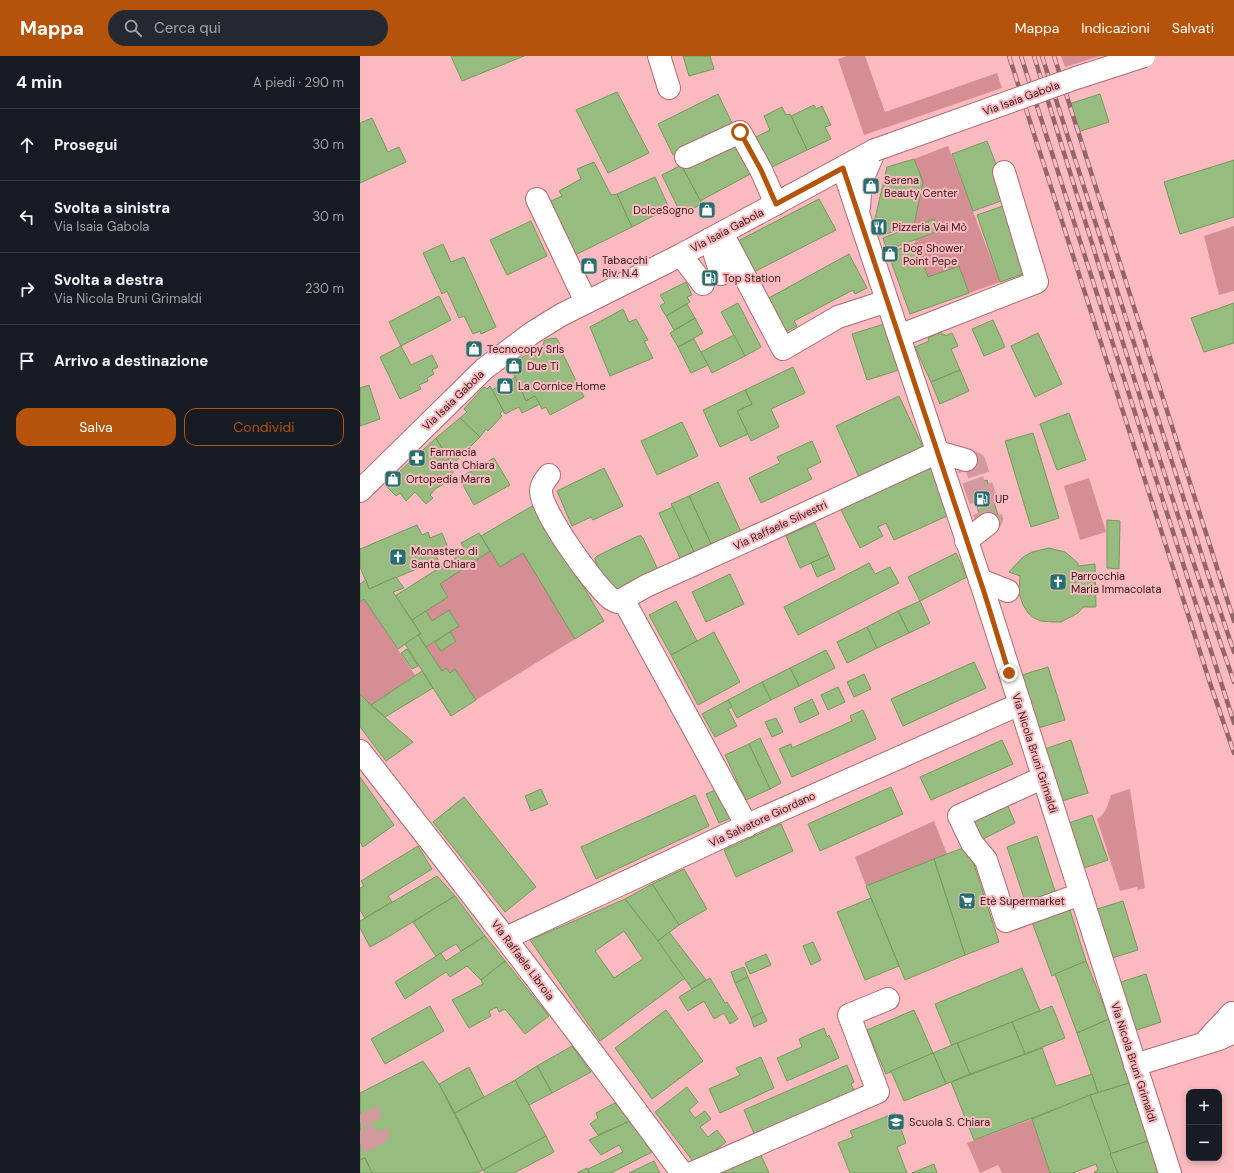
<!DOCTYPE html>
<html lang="it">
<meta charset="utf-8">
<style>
:root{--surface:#171b24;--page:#242831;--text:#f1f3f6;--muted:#9ea1a6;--line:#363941;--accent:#b45309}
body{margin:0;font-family:"DM Sans",sans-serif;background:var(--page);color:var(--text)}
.controls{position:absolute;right:12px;bottom:12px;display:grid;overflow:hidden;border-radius:8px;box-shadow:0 2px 6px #0003}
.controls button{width:36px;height:36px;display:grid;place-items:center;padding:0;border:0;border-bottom:1px solid var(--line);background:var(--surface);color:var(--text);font:20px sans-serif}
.stop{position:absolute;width:12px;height:12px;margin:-9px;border:3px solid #b45309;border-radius:50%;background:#fff}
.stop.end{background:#b45309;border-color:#fff;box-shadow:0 1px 4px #0008}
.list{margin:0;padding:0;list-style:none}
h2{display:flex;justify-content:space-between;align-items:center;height:52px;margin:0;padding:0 16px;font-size:17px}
h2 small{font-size:13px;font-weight:400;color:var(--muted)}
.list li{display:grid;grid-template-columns:26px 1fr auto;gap:12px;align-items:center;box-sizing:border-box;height:72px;padding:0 16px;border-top:1px solid var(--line)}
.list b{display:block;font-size:15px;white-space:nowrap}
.list p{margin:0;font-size:13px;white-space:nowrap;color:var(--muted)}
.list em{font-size:13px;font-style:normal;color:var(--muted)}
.actions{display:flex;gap:8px;padding:12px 16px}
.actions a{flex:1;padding:9px 0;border:1px solid var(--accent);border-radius:12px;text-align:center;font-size:14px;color:var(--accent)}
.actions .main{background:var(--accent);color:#fff}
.icon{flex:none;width:22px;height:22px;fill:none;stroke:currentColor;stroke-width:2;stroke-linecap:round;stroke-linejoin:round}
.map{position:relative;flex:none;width:874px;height:1117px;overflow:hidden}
header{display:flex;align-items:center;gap:24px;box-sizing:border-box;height:56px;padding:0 20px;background:var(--accent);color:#fff}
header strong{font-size:19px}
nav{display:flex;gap:22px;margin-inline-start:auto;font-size:14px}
.search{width:280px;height:36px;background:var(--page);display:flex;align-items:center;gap:10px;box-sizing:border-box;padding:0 14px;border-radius:22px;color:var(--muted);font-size:15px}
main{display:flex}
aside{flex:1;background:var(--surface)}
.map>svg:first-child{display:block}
</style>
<header>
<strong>Mappa</strong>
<div class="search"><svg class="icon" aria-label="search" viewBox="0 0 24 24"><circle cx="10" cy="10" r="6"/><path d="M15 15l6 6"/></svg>Cerca qui</div>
<nav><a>Mappa</a><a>Indicazioni</a><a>Salvati</a></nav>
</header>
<main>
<aside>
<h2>4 min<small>A piedi · 290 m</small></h2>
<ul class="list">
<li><svg class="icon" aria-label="ahead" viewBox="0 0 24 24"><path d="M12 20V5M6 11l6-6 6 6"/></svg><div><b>Prosegui</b></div><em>30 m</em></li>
<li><svg class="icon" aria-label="left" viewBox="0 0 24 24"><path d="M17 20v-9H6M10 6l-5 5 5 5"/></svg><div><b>Svolta a sinistra</b><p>Via Isaia Gabola</p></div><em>30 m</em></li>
<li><svg class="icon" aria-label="right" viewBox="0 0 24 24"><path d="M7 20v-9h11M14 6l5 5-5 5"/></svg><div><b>Svolta a destra</b><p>Via Nicola Bruni Grimaldi</p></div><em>230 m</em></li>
<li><svg class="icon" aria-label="arrive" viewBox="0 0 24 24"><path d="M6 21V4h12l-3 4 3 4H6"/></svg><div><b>Arrivo a destinazione</b></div></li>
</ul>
<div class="actions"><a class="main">Salva</a><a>Condividi</a></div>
</aside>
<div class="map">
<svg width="874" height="1117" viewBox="0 0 874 1117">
<rect width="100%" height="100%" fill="#fababf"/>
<g fill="#d58e94">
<polygon points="487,0 505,0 525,56 637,17 642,32 504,79 478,3"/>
<polygon points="701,0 740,0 705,11"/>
<polygon points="588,90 640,226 609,237 599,210 568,221 555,184 579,175 574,163 555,170 554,169 563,126 554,103"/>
<polygon points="874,170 874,235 859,239 844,180"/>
<polygon points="729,422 746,476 720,484 704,430"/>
<polygon points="130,495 140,511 163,497 215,583 116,644 96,614 90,617 86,612 82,615 66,591 75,586 81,595 96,585 90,576 72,565 66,555 87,541 80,528"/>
<polygon points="4,543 55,619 11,649 0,638 0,546"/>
<path d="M770,733L785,832L778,834L777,831L760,835L737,763C746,758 748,748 751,739Z"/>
<polygon points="574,765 587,798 506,830 495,801"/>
<polygon points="672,1063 690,1117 642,1117 638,1109 620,1117 607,1087"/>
</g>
<g fill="#96bc7f" stroke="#75995d" fill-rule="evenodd">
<polygon points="91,0 164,0 102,25"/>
<polygon points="323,0 350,0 354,13 329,20"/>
<polygon points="257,36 289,97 248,117 216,54"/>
<polygon points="358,38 373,69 313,99 298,68"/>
<polygon points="740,38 749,66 718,76 709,48"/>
<polygon points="454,49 456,53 462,50 471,69 465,71 471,83 447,94 431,60"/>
<polygon points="422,51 426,59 430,58 447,94 412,111 410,107 408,108 394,82 410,74 404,60"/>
<polygon points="12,62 28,96 39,91 46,106 0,127 0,67"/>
<polygon points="380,82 398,114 340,145 323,112"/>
<polygon points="627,85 649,142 613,155 592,98"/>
<polygon points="554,103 563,126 554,169 519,180 514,167 527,111"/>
<polygon points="874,104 874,161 820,178 804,126"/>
<polygon points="234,106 251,139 257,138 272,171 213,200 207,181 191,145 202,140 199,135 221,123 217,113"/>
<polygon points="321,109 342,148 321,158 302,119"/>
<polygon points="295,121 309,152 306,153 307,155 293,160 272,171 257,138"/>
<polygon points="459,143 476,174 392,217 376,186"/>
<polygon points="643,150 666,217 640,226 617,159"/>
<polygon points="574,163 579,175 527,194 523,182"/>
<polygon points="171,165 187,200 147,219 130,184"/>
<polygon points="556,187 568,221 599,210 609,237 550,258 528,197"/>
<polygon points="83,188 91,206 104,201 136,271 121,278 120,275 113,278 104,260 99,262 87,235 82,238 63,197"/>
<polygon points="489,198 507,232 495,238 493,234 434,265 437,270 425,276 407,243"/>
<polygon points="326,226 332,239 327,241 330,246 306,260 300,250 305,247 300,239"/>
<polygon points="79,240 91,264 41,290 29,266"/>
<polygon points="378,247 401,291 385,300 361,256"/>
<polygon points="874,247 874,287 844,296 831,262"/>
<polygon points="327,248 335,262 314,274 306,260"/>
<polygon points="263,253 269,266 276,263 288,284 284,285 293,302 250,320 230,271"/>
<polygon points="335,262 343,277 318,291 310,277"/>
<polygon points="633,264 645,291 624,300 612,273"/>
<polygon points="524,268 539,314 507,324 492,278"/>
<polygon points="581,276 582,279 584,278 585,280 592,277 598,290 591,293 600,314 571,326 555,291 569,285 568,282"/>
<polygon points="678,277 702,328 675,341 651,290"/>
<polygon points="374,279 385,300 352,317 341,296"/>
<polygon points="196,282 199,286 201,294 224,341 190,359 186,351 182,353 175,340 166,345 149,308 183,291 184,285 189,283"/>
<polygon points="334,283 348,309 331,317 318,291"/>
<polygon points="41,290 51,309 72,299 78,311 72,314 74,318 67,322 68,325 59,329 61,333 40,343 20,301"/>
<polygon points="433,311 445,337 411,353 419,371 391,385 377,355 392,348 385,334"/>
<polygon points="600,314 609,335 580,348 571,326"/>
<polygon points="155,321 166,345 175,340 180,348 162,357 159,351 145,358 132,334"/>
<polygon points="9,329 20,363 0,370 0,332"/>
<polygon points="130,330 143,354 140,358 142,360 128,375 126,373 120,381 100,362 107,356 104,353 124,331 127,333"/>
<polygon points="385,334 392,348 377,355 388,378 360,391 343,354"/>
<polygon points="539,340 563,391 499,421 476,370"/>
<polygon points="709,357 726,404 697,414 680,368"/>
<polygon points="100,362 120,381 92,409 76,382"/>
<polygon points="322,366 338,400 297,419 281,385"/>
<polygon points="673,377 699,462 671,471 645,385"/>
<polygon points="76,382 92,409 93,416 87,426 75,433 70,439 73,442 66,448 55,436 46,445 40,437 36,440 25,429"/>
<polygon points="452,385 461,406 447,413 452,423 401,447 389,422 420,407 417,401"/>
<polygon points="134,402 150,429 114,449 99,422"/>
<polygon points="571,409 587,460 534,484 526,467 518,471 523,480 500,492 480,452"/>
<polygon points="244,412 263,450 233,464 231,461 212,470 197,435"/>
<polygon points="627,424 638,459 621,464 610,429"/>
<polygon points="358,426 381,476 352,490 329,440"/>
<polygon points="329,440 352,490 335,498 311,448"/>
<polygon points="174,449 244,565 215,583 163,497 140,511 121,480"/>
<polygon points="313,451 334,496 320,502 299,457"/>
<polygon points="747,464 760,465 759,513 747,512"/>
<polygon points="455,467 469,499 440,512 426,480"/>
<polygon points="57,469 62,479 68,476 70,482 82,477 89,494 76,499 78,504 9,533 0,511 0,493"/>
<polygon points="119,477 130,495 80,528 88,541 52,564 35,540 106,495 101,487"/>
<polygon points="278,480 281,480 283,482 299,516 252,540 235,505 235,502 237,500"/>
<polygon points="689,492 705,496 718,507 718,510 735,508 736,551 723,551 718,557 701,566 692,566 681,565 674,562 668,557 663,549 659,537 660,520 649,516 663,501 672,496"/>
<polygon points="596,497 607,521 560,545 548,521"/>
<polygon points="469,499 475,513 457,521 451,507"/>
<polygon points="509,507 515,518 530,511 539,527 438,579 424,551"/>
<polygon points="370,518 384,548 346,566 332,536"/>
<polygon points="36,521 44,532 33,536 61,578 38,593 4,543 0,546 0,528 6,524 9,533"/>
<polygon points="316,545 337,585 311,599 289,559"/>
<polygon points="560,545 570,567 549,577 538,555"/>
<polygon points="89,554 99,570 66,591 58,579 61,578 52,564 66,555 72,565"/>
<polygon points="538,555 549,577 517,592 507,571"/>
<polygon points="507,571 517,592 487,607 477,586"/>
<polygon points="90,576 96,585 81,595 75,586"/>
<polygon points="354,576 380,626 338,649 311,599"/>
<polygon points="58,579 82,615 86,612 90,617 95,613 116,644 91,660 45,588"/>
<polygon points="47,593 58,610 52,613 41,597"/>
<polygon points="466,594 475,612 439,630 430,612"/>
<polygon points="614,606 626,632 543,670 531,643"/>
<polygon points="688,611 705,664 678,672 662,619"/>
<polygon points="430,612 439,630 411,644 402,626"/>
<polygon points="62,615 73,632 25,661 11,649"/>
<polygon points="504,618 511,633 494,641 487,626"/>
<polygon points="402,626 411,644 377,662 368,644"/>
<polygon points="478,631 485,646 468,654 461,639"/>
<polygon points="0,638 11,649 53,686 26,705 0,671"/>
<polygon points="452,643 459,658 440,667 434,652"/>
<polygon points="368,644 372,651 368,653 377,670 355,681 342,658"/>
<polygon points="503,654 516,683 432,721 419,693 431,688 432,692 492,665 490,660"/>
<polygon points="416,662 423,676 412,681 405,666"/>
<polygon points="400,682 421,727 410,733 389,688"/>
<polygon points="642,684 653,708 571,744 560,721"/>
<polygon points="711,684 728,737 702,745 685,693"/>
<polygon points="389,688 410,733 386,744 365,699"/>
<polygon points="0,721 34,769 3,791 0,786"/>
<polygon points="531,731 543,758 460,795 448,768"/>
<polygon points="360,732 373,761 359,767 346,738"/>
<polygon points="181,733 188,748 171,755 165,740"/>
<polygon points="335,739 349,770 236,823 221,791"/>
<polygon points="104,741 176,831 145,856 73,766"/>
<polygon points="647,748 655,767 617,786 607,765"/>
<polygon points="732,759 748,804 724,812 709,767"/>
<polygon points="421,768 433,795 376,821 364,794"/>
<polygon points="677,780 696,838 666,848 647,791"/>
<polygon points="58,790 72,813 28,840 32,846 5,862 0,854 0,832 4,830 1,825"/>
<polygon points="608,790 639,886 605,899 574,803"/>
<polygon points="574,803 605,899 545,924 506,830"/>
<polygon points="324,813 347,853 319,869 292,828"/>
<polygon points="77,820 95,840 28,881 10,891 0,872 0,865"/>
<polygon points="292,828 319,869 298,885 265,843"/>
<polygon points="95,840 125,880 101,895 96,888 76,900 53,866"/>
<polygon points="511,842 539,910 505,924 477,856"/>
<path d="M265,843L298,885L325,922L240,985L170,884ZM264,875L283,903L254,922L235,895Z"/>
<polygon points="763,845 778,894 752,902 737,853"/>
<polygon points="709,851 726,905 692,920 672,866"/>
<polygon points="309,876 346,924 332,933 298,885"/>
<polygon points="125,880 145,905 121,924 107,910 90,921 86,916 45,943 35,926 81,897 86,905"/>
<polygon points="453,886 461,904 451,909 443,890"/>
<polygon points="406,898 411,909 390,918 385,907"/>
<polygon points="145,905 189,960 165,978 145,953 139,956 137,951 129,955 131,960 109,972 92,944 123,928 121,924"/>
<polygon points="726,905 749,963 717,977 695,918"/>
<polygon points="384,911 388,921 375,927 371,916"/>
<polygon points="662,912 680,955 592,990 575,948"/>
<polygon points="786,918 801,966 774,975 758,927"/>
<polygon points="388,921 403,956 391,962 375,927"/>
<polygon points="350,922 365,947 367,946 378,963 370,968 364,957 354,963 344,945 328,955 319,941"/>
<polygon points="70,950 84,975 25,1008 11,983"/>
<polygon points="692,950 705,982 665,998 652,966"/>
<polygon points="306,954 343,1005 292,1043 255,992"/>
<polygon points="554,954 573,997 526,1018 507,974"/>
<polygon points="403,956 407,965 394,971 391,962"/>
<polygon points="749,963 769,1027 738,1037 717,977"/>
<polygon points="652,966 665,998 610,1018 597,987"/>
<polygon points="464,972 467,981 469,979 479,1002 427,1025 417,1002 442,991 439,983"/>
<polygon points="597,987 610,1018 586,1028 573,997"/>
<polygon points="212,990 231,1016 192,1037 177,1010"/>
<polygon points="682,992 696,1030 732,1018 738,1037 614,1084 591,1026"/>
<polygon points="573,997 586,1028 544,1045 531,1015"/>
<polygon points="401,1001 414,1032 360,1057 349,1033 380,1019 376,1012"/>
<polygon points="63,1005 79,1028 123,1114 117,1117 12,1117 5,1102 0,1104 0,1037"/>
<polygon points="487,1009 494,1026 491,1028 496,1038 396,1082 384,1054"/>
<polygon points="177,1010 192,1037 169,1049 155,1024"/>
<polygon points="109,1011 124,1041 95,1057 79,1028"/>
<polygon points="155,1024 186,1080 123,1114 95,1057"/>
<polygon points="769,1027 788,1085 750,1098 730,1039"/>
<polygon points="327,1031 338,1046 329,1054 335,1062 345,1055 351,1063 340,1071 348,1081 357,1074 366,1086 336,1109 295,1056"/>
<polygon points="730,1039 758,1117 735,1117 734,1116 738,1114 736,1108 713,1117 690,1117 672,1063"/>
<polygon points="255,1047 270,1065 238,1079 230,1068 238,1062 236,1057"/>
<polygon points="535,1057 546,1087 537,1091 547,1117 490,1117 478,1087 493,1081 490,1075"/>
<polygon points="270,1065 292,1096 251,1117 230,1117 228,1113 263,1096 259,1089 241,1099 229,1084"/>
<polygon points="186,1080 194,1096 154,1117 125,1117 123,1114"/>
<polygon points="788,1085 798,1116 794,1117 758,1117 750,1098"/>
<polygon points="400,1097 409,1117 354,1117"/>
<polygon points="5,1102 12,1117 0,1117 0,1104"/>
<polygon points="294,1105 300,1117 269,1117"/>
<polygon points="574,1108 577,1117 552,1117"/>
<polygon points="227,1112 229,1117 217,1117"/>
</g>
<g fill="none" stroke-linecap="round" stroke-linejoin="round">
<g stroke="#d39a9e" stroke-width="22" stroke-dasharray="22 11" stroke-linecap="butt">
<polygon points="606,404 615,407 632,463 628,468"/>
<polyline points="0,1087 18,1078 7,1055"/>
</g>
<g stroke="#b16970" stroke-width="24">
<g id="minor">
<polyline points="299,0 309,32"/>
<polyline points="326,101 380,76 401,114 416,148"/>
<polyline points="483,112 625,539 810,1117"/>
<polyline points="177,143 226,246"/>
<polyline points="499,151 501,126 515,94"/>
<polyline points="362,177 423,293 478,261 527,245"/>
<polyline points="350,183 361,218"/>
<polyline points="321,199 343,228"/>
<polyline points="539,280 677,226 644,116"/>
<path d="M189,419C185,424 181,429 181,435C180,454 234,529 250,542C252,544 255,545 258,546L263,543"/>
<polyline points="0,435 124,313 172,277 201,259 321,199 515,94"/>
<polyline points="606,485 628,468"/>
<polyline points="620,524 648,535"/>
<path d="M0,695C109,834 217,974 322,1117"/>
<polyline points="682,722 599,760 612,787 626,804 646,865 721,838"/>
<polyline points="387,770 263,543 286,530 401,478 578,396 606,404"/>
<polyline points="146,882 394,766 660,648"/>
<polyline points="847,984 872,957"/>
<polyline points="775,1009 859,983 874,976"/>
<polyline points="332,1117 518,1036 489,959 528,943"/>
</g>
</g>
<use href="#minor" stroke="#fff" stroke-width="22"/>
<g stroke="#94666a" stroke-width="4.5">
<g id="rail">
<polyline points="649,0 850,627 874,697"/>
<polyline points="661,0 874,667"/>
<path d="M674,0C739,209 802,419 874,626"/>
<polyline points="682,0 853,534 874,596"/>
<polyline points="694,0 874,565"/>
</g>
</g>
<use href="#rail" stroke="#fababf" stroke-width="3" stroke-dasharray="9" stroke-linecap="butt"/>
<g stroke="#b16970" stroke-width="24" stroke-linecap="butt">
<polyline id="minor-bridge" points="515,94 716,22 784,0"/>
</g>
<use href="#minor-bridge" stroke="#fff" stroke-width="22"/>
</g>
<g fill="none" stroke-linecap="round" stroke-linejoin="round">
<polyline stroke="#b45309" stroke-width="5" points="380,76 401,114 416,148 483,112 625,539 649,617"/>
</g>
<defs>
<g id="shop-square" transform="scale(0.9)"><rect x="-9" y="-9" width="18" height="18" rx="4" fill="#25706f" stroke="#fababf"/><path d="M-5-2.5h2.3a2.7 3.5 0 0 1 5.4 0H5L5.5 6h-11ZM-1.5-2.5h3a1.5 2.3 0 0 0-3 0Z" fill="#fff"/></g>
<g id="restaurant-square" transform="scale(0.9)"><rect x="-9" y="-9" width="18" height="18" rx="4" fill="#25706f" stroke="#fababf"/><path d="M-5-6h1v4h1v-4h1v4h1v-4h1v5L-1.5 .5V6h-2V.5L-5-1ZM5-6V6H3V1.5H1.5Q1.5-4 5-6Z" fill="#fff"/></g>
<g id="fuel-square" transform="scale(0.9)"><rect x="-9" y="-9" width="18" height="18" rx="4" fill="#25706f" stroke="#fababf"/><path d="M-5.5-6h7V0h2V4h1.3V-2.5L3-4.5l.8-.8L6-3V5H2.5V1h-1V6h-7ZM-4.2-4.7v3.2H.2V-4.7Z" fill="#fff"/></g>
<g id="pharmacy-square" transform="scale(0.9)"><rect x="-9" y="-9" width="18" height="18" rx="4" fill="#25706f" stroke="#fababf"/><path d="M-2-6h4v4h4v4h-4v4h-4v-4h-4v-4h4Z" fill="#fff"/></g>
<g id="church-square" transform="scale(0.9)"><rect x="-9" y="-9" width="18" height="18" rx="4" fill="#25706f" stroke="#fababf"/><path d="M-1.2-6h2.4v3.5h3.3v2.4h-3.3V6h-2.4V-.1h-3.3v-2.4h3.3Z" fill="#fff"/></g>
<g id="supermarket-square" transform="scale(0.9)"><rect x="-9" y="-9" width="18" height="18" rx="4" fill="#25706f" stroke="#fababf"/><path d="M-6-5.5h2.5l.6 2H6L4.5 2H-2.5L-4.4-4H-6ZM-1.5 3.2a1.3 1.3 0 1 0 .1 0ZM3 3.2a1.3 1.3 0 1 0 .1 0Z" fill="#fff"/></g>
<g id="school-square" transform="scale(0.9)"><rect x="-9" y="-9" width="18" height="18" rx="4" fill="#25706f" stroke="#fababf"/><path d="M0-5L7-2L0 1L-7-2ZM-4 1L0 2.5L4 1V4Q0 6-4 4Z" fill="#fff"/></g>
</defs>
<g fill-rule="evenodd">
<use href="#shop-square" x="511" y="130"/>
<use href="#shop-square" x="347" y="154"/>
<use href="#restaurant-square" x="519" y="171"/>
<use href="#shop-square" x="530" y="198"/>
<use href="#shop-square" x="229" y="210"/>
<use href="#fuel-square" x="350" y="222"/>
<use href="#shop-square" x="114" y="293"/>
<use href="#shop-square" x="154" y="310"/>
<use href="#shop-square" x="145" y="330"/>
<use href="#pharmacy-square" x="57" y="402"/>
<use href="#shop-square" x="33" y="423"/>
<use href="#fuel-square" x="622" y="443"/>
<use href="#church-square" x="38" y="501"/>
<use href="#church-square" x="698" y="526"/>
<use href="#supermarket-square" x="607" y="845"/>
<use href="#school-square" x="536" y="1066"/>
</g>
<g text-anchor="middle" stroke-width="4" stroke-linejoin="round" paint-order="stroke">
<g font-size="11" fill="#35181b" stroke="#fababf">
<text transform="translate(661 42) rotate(-20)" y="4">Via Isaia Gabola</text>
<text transform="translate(367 174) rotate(-28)" y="4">Via Isaia Gabola</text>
<text transform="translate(93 344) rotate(-44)" y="4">Via Isaia Gabola</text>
<text transform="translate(420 469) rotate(-25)" y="4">Via Raffaele Silvestri</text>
<text transform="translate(675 697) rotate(72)" y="4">Via Nicola Bruni Grimaldi</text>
<text transform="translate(402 763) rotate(-25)" y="4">Via Salvatore Giordano</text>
<text transform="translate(163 904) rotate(53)" y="4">Via Raffaele Libroia</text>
<text transform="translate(774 1006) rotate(72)" y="4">Via Nicola Bruni Grimaldi</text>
</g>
<g font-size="11" fill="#35181b" stroke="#fababf" text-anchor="start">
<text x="524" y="128">Serena<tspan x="524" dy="13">Beauty Center</tspan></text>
<text x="334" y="158" text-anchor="end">DolceSogno</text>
<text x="532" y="175">Pizzeria Vai Mò</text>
<text x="543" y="196">Dog Shower<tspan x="543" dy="13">Point Pepe</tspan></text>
<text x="242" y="208">Tabacchi<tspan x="242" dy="13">Riv. N.4</tspan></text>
<text x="363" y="226">Top Station</text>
<text x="127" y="297">Tecnocopy Srls</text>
<text x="167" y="314">Due Ti</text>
<text x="158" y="334">La Cornice Home</text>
<text x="70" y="400">Farmacia<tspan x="70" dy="13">Santa Chiara</tspan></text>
<text x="46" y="427">Ortopedia Marra</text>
<text x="635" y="447">UP</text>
<text x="51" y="499">Monastero di<tspan x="51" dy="13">Santa Chiara</tspan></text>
<text x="711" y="524">Parrocchia<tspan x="711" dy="13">Maria Immacolata</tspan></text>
<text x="620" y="849">Etè Supermarket</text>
<text x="549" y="1070">Scuola S. Chiara</text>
</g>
</g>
</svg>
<div class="controls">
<button>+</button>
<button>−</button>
</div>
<div class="stop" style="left:380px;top:76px"></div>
<div class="stop end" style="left:649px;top:617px"></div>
</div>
</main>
